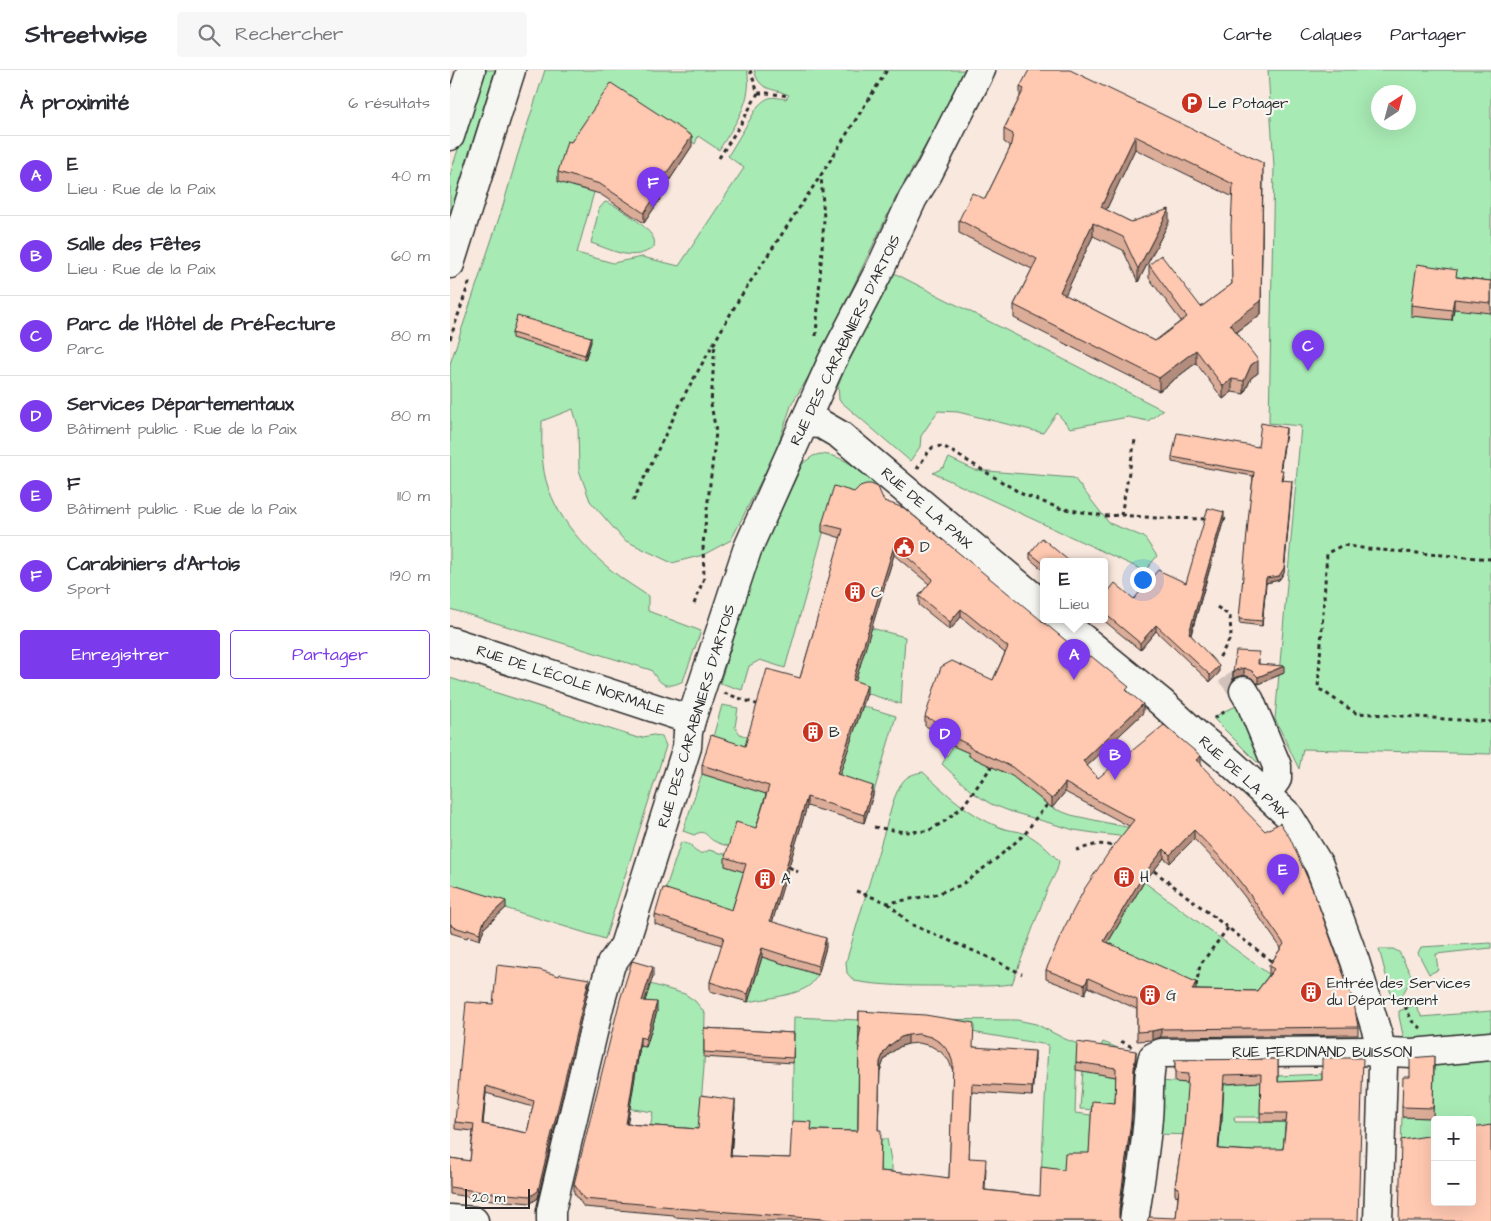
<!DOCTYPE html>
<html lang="fr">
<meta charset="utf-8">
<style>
:root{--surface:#fff;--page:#f7f7f7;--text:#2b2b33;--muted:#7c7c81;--line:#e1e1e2;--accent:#7c3aed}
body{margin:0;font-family:"Architects Daughter",sans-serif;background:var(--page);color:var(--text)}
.controls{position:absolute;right:15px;bottom:15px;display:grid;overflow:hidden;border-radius:5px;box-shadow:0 5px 20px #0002}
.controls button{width:45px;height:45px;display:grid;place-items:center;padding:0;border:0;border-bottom:1px solid var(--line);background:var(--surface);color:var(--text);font:25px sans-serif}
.compass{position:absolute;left:921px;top:15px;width:45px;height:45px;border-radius:50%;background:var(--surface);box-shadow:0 5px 20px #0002;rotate:36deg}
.scale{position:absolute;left:15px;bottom:12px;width:65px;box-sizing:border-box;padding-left:5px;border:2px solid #2b2b2b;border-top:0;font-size:14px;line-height:18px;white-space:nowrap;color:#2b2b2b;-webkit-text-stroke:4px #f6f6f2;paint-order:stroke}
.you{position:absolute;left:692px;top:509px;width:18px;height:18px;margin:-12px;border:4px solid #fff;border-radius:50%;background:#1a73e8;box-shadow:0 0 0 8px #1a73e833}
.badge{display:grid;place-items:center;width:32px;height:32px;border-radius:50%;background:var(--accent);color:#fff;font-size:16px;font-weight:700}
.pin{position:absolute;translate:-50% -41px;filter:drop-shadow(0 1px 2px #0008)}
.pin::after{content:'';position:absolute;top:26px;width:18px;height:15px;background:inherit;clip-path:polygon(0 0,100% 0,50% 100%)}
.popup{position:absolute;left:590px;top:488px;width:68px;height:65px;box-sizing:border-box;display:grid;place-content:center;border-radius:5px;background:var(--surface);filter:drop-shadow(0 1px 4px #0005);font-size:16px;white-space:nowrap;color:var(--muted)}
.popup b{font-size:19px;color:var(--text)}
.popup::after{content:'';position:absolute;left:50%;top:100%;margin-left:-10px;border:10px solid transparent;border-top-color:var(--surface)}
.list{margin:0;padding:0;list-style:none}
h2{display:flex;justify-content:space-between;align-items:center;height:65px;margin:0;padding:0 20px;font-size:21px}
h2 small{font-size:16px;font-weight:400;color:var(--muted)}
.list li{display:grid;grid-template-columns:32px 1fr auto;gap:15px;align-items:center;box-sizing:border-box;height:80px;padding:0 20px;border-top:1px solid var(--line)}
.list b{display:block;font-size:19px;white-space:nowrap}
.list p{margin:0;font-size:16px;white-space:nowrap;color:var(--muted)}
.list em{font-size:16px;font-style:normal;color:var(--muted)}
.actions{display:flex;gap:10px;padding:15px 20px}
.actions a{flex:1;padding:11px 0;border:1px solid var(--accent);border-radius:5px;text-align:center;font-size:18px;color:var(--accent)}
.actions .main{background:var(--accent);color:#fff}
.icon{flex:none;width:28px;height:28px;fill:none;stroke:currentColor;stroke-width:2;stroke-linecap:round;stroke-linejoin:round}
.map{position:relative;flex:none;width:1041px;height:1151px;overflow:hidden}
header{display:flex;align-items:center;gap:30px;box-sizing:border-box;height:70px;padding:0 25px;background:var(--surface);border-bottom:1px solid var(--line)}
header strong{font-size:24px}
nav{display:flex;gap:28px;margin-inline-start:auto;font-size:18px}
.search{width:350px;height:45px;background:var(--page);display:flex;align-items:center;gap:12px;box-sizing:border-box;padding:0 18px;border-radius:5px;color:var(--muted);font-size:19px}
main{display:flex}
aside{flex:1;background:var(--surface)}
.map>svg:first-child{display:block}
</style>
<header>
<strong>Streetwise</strong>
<div class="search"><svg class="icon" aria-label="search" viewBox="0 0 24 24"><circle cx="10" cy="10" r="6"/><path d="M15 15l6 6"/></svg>Rechercher</div>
<nav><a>Carte</a><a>Calques</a><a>Partager</a></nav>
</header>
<main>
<aside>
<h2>À proximité<small>6 résultats</small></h2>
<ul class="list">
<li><span class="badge">A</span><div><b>E</b><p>Lieu · Rue de la Paix</p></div><em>40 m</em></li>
<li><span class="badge">B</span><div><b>Salle des Fêtes</b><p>Lieu · Rue de la Paix</p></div><em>60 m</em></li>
<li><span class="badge">C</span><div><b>Parc de l'Hôtel de Préfecture</b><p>Parc</p></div><em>80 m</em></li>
<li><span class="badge">D</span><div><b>Services Départementaux</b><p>Bâtiment public · Rue de la Paix</p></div><em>80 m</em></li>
<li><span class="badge">E</span><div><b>F</b><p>Bâtiment public · Rue de la Paix</p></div><em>110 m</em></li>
<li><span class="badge">F</span><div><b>Carabiniers d'Artois</b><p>Sport</p></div><em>190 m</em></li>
</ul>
<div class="actions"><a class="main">Enregistrer</a><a>Partager</a></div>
</aside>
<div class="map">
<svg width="1041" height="1151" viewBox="0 0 1041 1151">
<rect width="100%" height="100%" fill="#f9e8de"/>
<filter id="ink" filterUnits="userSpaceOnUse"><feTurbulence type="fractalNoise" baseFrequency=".02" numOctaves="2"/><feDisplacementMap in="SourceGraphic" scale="10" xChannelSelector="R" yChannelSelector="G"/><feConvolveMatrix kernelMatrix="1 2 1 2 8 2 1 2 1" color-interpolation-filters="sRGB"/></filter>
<g filter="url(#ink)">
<g fill="#a8eab4" stroke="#6a8a70" fill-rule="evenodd">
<polygon points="33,0 45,0 0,145 0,105"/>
<path d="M95,0H297C304,30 284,55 269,80L248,66L245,74L159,17L116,79L150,101L127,183L163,193L192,187L229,196L294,98L278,86L308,36C319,25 322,27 336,29L339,25C321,17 310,22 304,0H519L447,125L364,298L342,333L325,383L281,470L253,485L222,493L174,470L140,431L129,400L128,356L123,339L92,351C92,365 91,380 93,394C97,438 133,478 166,504C176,512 188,519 198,526V541L251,561L233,611C216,620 210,614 201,600L0,539V294L52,139L67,87Z"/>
<path d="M818,0H1041V684L853,679L849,699L825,649L851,356L819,353L824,97ZM928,22H958V52H928Z"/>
<path d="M155,132C166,134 201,158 204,170C205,172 204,175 204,177C183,193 163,180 141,173L149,139Z"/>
<polygon points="442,202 713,340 698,351 678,347 620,358 607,343 593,363 508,342 488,341 471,366 470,377 460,391 389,330 388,314"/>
<path d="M370,384C396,386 406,398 425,414L424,423L384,425L335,598L310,590L299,596L292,620L270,613L309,487L353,393L363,386Z"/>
<polygon points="499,388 525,400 624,408 659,453 694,467 707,486 695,501 483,403 494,397"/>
<polygon points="421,558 455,567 451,634 403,619"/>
<polygon points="0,608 188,668 203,665 212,666 216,676 155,869 0,821"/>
<polygon points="800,631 822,682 807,692 763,648 774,641"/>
<polygon points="399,632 446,646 423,725 374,709 394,690 411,639"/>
<polygon points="272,635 288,638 285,657 290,664 322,678 261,674"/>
<polygon points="503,676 519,683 519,686 567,708 567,710 602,738 621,745 685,759 678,767 651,764 624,760 562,742 541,734 522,722 492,694"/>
<path d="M473,702C495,723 521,746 549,757C557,761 568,760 576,764C589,770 599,781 609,791L607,800L597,820L562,914C538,917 513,916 489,916C461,916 432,916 404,911L397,903L396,892L444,729C451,712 454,705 473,702Z"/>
<path d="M252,704L319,724L306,767C299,770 287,777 280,776C275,776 268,773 264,771C256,767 256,758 244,765L233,761Z"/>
<path d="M231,772L241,775C244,783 252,786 259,780L278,785L275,796L296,802L282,849L213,827Z"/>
<polygon points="694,812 824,908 807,930 748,929 654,879"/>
<polygon points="1041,873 1041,878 986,884 988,900 979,904 968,883 971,877"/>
<polygon points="929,879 943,879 949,882 962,907 948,933 944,935"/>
<path d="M312,887L368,905C365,908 363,913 360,915C349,925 313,929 298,932Z"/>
<polygon points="200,914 235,924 245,931 255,943 254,997 248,1068 199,1064 203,1042 170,1037 183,974 196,977 207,941 192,940"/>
<polygon points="965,935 972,947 1041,941 1041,967 954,970 949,946 949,941"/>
<polygon points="344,947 409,950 408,1068 342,1058"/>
<polygon points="465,949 567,950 586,954 615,969 646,981 650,978 653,972 685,985 627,981 625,1043 641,1045 638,1108 613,1115 591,1106 598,975 475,954"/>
<polygon points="1041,983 1041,1061 1022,1065 1022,1050 985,1050 985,1071 951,1077 952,1047 983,1048 984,989"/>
<polygon points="812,995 828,1032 828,1006 872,1004 872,1019 810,1047 784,1047 785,1052 835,1052 833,1087 768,1087 770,1062 749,1065 705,1064 709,1011 738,1013 773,1026 774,1014 785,1014"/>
<polygon points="633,1001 666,1007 665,1041 630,1039"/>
<polygon points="431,1069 437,1069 442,1096 442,1111 430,1110"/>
</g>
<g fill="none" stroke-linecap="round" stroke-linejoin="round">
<polyline stroke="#d0c2ba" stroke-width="28" stroke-dasharray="28 14" stroke-linecap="butt" points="780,603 794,621"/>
<g stroke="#2b2b2b" stroke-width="31">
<g id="minor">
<polyline points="354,353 371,354 390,365 594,536"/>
<polyline points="609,549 711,632 746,664 780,692 838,745 869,795 887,842 905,891 928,966 933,997 928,1151"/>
<polyline points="0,571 241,650"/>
<polyline points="794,621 800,631 827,696 827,709 816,724"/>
<polyline points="0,1149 24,1151"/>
<polyline points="101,1151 101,1141 150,933 161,894 174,876 237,677 238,662 241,650 297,480 354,353 382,291 431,197 463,128 478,104 531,0"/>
<path d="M684,1151C689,1117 695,1083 698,1048C700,1028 697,1006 703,987L711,983L917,981L962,983L1041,976"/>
</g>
</g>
<g stroke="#2b2b2b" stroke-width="31">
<g id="major">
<polyline points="0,66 21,0"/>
<polyline points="0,194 61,0"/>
</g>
</g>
<g stroke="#2b2b2b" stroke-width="3" stroke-dasharray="4 4" stroke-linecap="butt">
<polyline points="308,23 317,23 339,26"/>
<polyline points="269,88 292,52 308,23 300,0"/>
<polyline points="366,266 374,149 371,105"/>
<polyline points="0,269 20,210"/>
<polyline points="467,399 478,382 483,377 493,376 572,424 609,438 655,446 671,445 707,448 758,449"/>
<polyline points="183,431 236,322 289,229 371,105 437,0"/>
<polyline points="671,445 685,370"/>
<polyline points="772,449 779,450"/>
<polyline points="1041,489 918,479 893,475 877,483 868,618 906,643 1041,652"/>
<polyline points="244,534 254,508 253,474 266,362 261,334 265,272"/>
<polyline points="767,537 780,546 781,567 769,588"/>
<polyline points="274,623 309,635"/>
<polyline points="764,648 778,640"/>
<polyline points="424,757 454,762 478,761 495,751 513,736 542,696"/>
<polyline points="626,780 648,774 666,776"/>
<polyline points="339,797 348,802"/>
<polyline points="704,801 824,893"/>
<polyline points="406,821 438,833 484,825 511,815 546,789 575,764 585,749 598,734"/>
<polyline points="438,833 460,854 538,887 572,904"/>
<polyline points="746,916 750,895 778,858"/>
<polyline points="955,936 962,951 971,958"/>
<polyline points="671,971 682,977"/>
</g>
<use href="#minor" stroke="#f6f6f2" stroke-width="28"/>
<use href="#major" stroke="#f6f6f2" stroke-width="28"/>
</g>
<g fill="#dbac98" stroke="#2b2b2b" fill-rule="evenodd">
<path d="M570,17L813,93L811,244L787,262L808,303L801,308L794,324L782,322L773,329L746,293L709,321L564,248V235L582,199L509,163V150L535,129L560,78V76L554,72V59L570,27ZM685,79L783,127L782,214L751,237L699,195V208L731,251L705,271L615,225L643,166L673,180L688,212L719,152H681L656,140Z"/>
<polygon points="121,72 242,76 215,117 215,122 194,153 150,124 108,112 108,102"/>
<polygon points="1007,207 1041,211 1041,243 1004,239 1002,250 961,246 961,235"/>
<polygon points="62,263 141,272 135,290 62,268"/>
<polygon points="836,362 830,400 833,405 832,410 842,416 834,503 829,510 816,513 812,556 789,553 803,406 722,392 722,387 808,377"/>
<path d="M434,431L679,622L693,643L637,696L648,708L751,694L908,957V965L711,967L702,970L687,971V939L638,917L635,924L596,909V900L679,756L615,722L602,738L562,706L519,686V683L503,676V673L488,666V661L475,656V647L543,610L555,583L511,547L500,560L469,535V526L479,514L444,485L405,611L417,623L389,705L423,725L414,753L357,736L322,852L376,877L368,905L312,887L298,932L260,921V912L272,875L205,854V845L282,840L294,802L275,796V787L306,758L316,724L252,704V695L295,676L350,608L391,468L372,462V454ZM744,769L773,799L798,831L831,878L819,896V905L807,921L746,920L658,872L694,812L714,788L720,793Z"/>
<polygon points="774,449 741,565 769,603 760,612 706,561 690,580 652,549 654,549 654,521 657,523 684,529 736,513"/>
<polygon points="580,483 594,491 594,501 580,489"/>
<polygon points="809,589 809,594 834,603 808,614 802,608 794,605 786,607 783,610 783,603"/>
<polygon points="0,814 56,838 34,858 30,870 18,866 17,868 1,863 1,861 0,861"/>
<path d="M203,906L195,931L207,941L196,977L190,976L177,1054L248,1059L285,1038L281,1086L340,1088L362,1060L407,1061L408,1059L409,941L524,977L585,989L582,1026L522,1022L519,1088L536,1098L535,1120L590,1126L614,1100L639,1083L665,1033L666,1007L626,1000V992L686,990L684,1008L681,1059L669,1145V1148L672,1151H282L224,1147V1145L134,1137L124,1123V1114ZM469,973L481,976L491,982L499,991L503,1001L499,1108L430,1101L428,1060L430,1001L434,990L439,984L451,976L458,974Z"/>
<path d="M139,916L88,1128L81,1133L32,1129L0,1124V1088L20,1091L23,1061L5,1059V1052L43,934ZM36,1023L83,1037L77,1063L33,1054Z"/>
<polygon points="254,958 344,963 343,993 254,987"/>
<polygon points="984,986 983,1048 952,1047 952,1037 960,1007"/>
<path d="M828,989V1012L908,1151L726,1148L728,1126L725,1125V1117L734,1058L738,1013L725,1012V990ZM811,1012L810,1052H836L833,1079L804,1081L768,1079L771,1052H772L774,1014Z"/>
</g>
<g fill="#b28c7c" stroke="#2b2b2b">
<polygon points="242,66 242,76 215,117 215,122 194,153 194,143 212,110"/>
<polygon points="685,66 685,79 651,151 651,137"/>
<polygon points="813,106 811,244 780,267 780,254"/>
<polygon points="719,139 719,152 688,212 688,199"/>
<polygon points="643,153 643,166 610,236 610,222"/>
<polygon points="1004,229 1004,239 1002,250 1002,240"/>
<polygon points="141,267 141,272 135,290 135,285"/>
<polygon points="746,280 746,293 709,321 709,308"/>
<polygon points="808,290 808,303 801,308 794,324 794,311 801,295"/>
<polygon points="782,309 782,322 773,329 773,316"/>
<polygon points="836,358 836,362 830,404 830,400"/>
<polygon points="842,411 834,503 829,510 816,513 812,556 816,508"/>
<polygon points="774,442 774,449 739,570 739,563"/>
<polygon points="444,476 444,485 403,619 403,610"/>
<polygon points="511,539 511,547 500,560 500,552"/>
<polygon points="706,555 706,561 690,580 690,573"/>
<polygon points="769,596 769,603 760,612 760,605"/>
<polygon points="834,596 834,603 808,614 808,607"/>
<polygon points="794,598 794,605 786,607 783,610 783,603 786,600"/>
<polygon points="417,615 417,623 387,713 387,704"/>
<polygon points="693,634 693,643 633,700 633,691"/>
<polygon points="751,686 751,694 746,699 746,690"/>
<polygon points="615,713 615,722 602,738 602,729"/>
<polygon points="423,716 423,725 414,753 414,745"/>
<polygon points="357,727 357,736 320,860 320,851"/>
<polygon points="744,760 744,769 720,793 720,785"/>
<polygon points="714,779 714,788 694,812 654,879 654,871 694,804"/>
<polygon points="56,831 56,838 34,858 30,870 30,863 34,851"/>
<polygon points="376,868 376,877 368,905 368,896"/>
<polygon points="312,878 312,887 298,932 298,924"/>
<polygon points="203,897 203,906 192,940 192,931"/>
<polygon points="638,908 638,917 635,924 635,915"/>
<polygon points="139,909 139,916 88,1128 81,1133 81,1126"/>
<polygon points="746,912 746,920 742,920"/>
<polygon points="207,932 207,941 196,977 196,969"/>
<polygon points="711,959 711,967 702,970 702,961"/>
<polygon points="458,965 458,974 451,976 439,984 434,990 430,1001 430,992 434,982 439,976 451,967"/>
<polygon points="190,967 190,976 176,1063 176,1054"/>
<polygon points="585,981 585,989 582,1026 582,1017"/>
<polygon points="686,981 686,990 684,1008 681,1059 669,1149 669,1140"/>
<polygon points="36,1016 36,1023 32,1061 32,1054"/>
<polygon points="285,1030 285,1038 280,1095 280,1086"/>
<polygon points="771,1043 771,1052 768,1087 768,1079"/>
</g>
<g fill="#ffc8b1" stroke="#2b2b2b" fill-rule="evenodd">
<path d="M579,0H620L813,93L811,231L780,254L808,290L801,295L794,311L782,309L773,316L746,280L709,308L564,235L587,189L509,150L522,123L535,129L560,78L563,64L554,59L574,19L570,17ZM685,66L783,114L781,156L782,214L751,237L711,185L699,195L737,247L705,271L610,222L643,153L673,167L688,199L719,139L681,152L651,137Z"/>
<polygon points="161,13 242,66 212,110 215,112 194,143 150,114 108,102 117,71 121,72"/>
<polygon points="967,194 1007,200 1006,207 1041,211 1041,233 1004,229 1002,240 961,235"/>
<polygon points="67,246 141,267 135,285 62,263"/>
<polygon points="811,353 836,358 830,400 833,400 831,410 842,411 834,498 829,506 816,508 812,551 789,549 800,431 804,402 722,387 727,363 808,377"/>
<path d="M416,414H421L428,417L434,431L454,438L636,587L641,586L679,617L676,620L693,634L633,691L648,708L714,655L751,686L746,690L815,761L830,753L840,768L864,823L904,933L908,957L711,959L702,961L687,962V930L638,908L635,915L596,900L614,858L635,818L661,779L684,750L615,713L602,729L562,697L519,677V675L503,667L504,665L488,657L490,653L475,647L491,597L502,591L543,610L558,577L511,539L500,552L469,526L483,509L444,476L403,610L417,615L387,704L423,716L414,745L357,727L320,851L376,868L368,896L312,878L298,924L260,912L274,867L205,845L213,818L282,840L296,794L275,787L278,777L286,752L306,758L319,716L252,695L261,665L295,676L317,599L350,608L393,459L372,454L384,416L404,422L410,416ZM744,760L773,790L798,822L834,874L819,896L824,899L807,921L742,920L746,912L654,871L694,804L714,779L720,785Z"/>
<polygon points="758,438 774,442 739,563 769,596 760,605 706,555 690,573 654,543 654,521 657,523 665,513 684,529 708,500 736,513"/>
<polygon points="592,468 619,491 594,491 594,494 580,483"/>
<polygon points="786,581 809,582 808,594 834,596 808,607 802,601 794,598 786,600 783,603"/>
<polygon points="0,814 56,831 34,851 30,863 18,859 17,861 1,856 2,855 0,854"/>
<path d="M182,891L203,897L192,931L207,932L196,969L190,967L176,1054L248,1059L251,1025L285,1030L280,1086L340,1088L342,1051L362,1052L361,1060L407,1061L408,1059L409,969L411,957H409V941L475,945L524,953L523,977L585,981L582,1017L522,1014L519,1088L536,1089L534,1120L590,1126L591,1097L614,1100L615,1083H639L642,1031L665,1033L666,998L626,992L627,972L686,981L684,999L681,1051L669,1140V1148L672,1151H387L373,1149L224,1138V1137L134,1129L124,1114L170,930ZM469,964L481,967L491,973L499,982L503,993L499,1108L463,1103V1104L430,1101L431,1060H428L430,992L434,982L439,976L451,967L458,965Z"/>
<path d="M47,895L90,900L109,906L110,904L139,909L88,1121L81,1126L32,1122L0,1117V1088L20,1091L24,1054L5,1052L16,932L43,934ZM36,1016L84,1031L77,1063L32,1054Z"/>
<polygon points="254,958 344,963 343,988 254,982"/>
<polygon points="984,986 983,1038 952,1037 953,1007 960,1007 960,988"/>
<path d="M872,988H913L908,1151H697L699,1147L726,1148L729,1118L725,1117L734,1058L738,1004L725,1003V990L828,989V1012L872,1010ZM811,1004L810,1043H837L833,1079H804V1081L768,1079L771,1043H772L774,1005Z"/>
<polygon points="1041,1055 1041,1151 949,1151 951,1070 985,1065 985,1132 1022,1132 1022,1058"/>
</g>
</g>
<defs>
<g id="parking-disc" transform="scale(1.125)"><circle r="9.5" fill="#c8321e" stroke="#f6f6f2"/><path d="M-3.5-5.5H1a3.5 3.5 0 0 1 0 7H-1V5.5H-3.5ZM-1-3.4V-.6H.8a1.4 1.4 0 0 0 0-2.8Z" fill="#fff"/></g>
<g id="civic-disc" transform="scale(1.125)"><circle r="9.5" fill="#c8321e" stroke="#f6f6f2"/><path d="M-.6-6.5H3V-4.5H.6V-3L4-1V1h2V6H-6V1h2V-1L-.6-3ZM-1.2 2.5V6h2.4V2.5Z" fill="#fff"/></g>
<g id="building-disc" transform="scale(1.125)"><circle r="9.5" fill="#c8321e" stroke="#f6f6f2"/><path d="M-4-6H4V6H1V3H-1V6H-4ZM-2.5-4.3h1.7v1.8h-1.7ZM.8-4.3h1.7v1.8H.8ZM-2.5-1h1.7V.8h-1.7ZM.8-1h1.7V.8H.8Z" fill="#fff"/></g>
</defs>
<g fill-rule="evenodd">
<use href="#parking-disc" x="742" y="33"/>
<use href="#civic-disc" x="454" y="477"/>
<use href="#building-disc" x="405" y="522"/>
<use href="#building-disc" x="363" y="662"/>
<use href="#building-disc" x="674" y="807"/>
<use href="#building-disc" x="315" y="809"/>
<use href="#building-disc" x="861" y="922"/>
<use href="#building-disc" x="700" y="925"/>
</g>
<g text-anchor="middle" stroke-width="4.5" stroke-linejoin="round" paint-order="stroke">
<g font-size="15" fill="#2b2b2b" stroke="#f6f6f2" text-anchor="start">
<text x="758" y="38">Le Potager</text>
<text x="470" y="482">D</text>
<text x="421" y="527">C</text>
<text x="379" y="667">B</text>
<text x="690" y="812">H</text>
<text x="331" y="814">A</text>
<text x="877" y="918">Entrée des Services<tspan x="877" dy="17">du Département</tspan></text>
<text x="716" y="930">G</text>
</g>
<g font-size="15" fill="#2b2b2b" stroke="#f6f6f2">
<text transform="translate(395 270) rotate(-64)" y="5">RUE DES CARABINIERS D'ARTOIS</text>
<text transform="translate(477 438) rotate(41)" y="5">RUE DE LA PAIX</text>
<text transform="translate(121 610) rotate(18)" y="5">RUE DE L'ÉCOLE NORMALE</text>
<text transform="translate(246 646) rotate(-73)" y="5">RUE DES CARABINIERS D'ARTOIS</text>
<text transform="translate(794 707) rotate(42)" y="5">RUE DE LA PAIX</text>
<text x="872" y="987">RUE FERDINAND BUISSON</text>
</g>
</g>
</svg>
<div class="controls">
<button>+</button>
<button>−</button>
</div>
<svg class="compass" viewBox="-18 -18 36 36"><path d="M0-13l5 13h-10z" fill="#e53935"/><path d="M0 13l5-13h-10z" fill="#7c7c81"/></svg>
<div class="scale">20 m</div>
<div class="you"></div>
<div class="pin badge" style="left:624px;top:610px">A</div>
<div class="popup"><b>E</b>Lieu</div>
<div class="pin badge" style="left:665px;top:710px">B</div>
<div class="pin badge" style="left:858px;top:301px">C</div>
<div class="pin badge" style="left:495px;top:689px">D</div>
<div class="pin badge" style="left:833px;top:825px">E</div>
<div class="pin badge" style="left:203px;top:138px">F</div>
</div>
</main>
